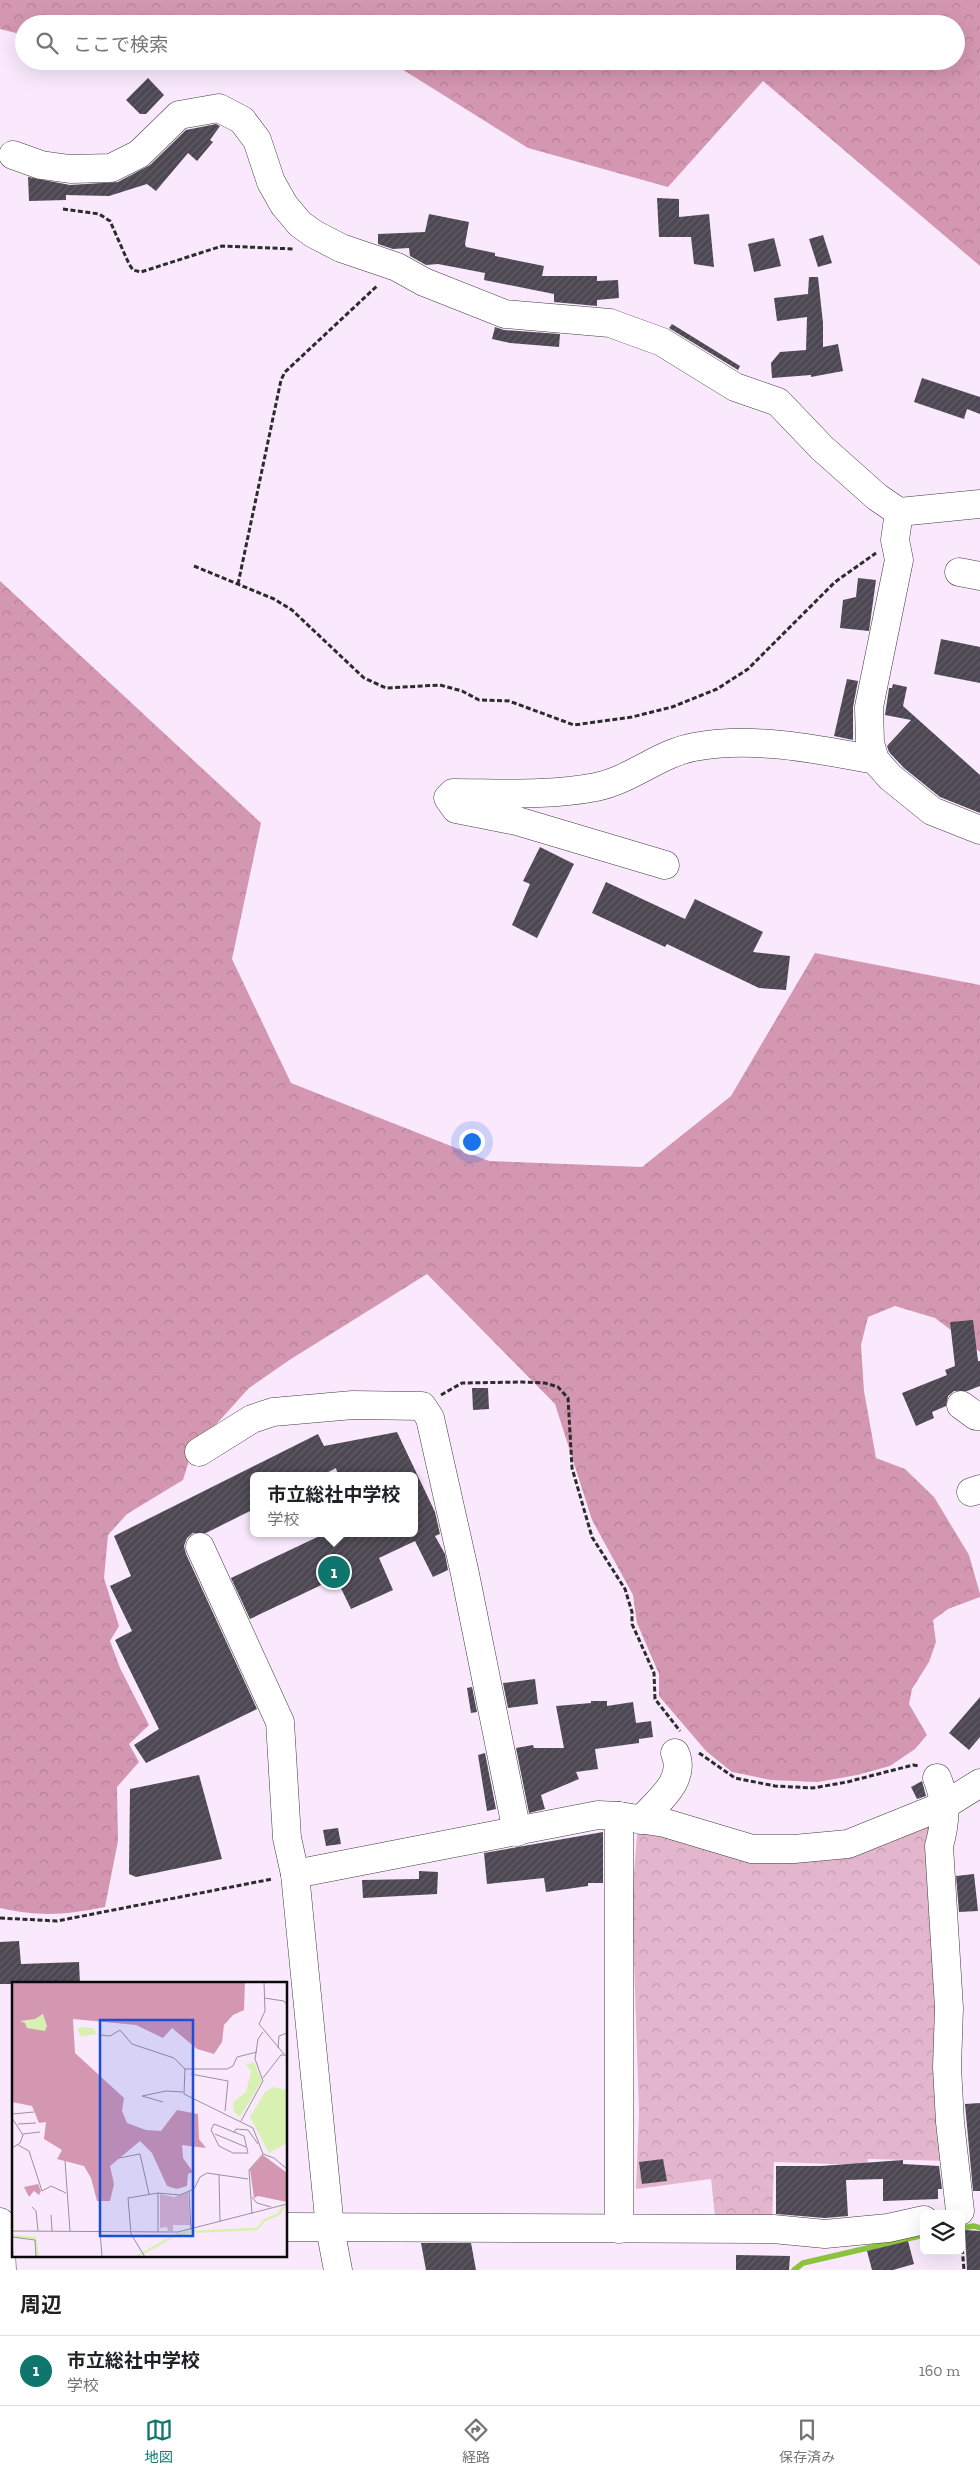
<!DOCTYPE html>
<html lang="ja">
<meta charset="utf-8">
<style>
:root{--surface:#fff;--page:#f6f6f6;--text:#202124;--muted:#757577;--line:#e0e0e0;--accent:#0f766e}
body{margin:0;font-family:"Zilla Slab","Noto Sans JP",serif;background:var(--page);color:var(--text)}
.controls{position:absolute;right:15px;bottom:15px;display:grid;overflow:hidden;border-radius:8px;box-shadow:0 5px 20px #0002}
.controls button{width:45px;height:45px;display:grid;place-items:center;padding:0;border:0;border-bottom:1px solid var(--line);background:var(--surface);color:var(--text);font:25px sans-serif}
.you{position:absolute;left:471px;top:1141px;width:18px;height:18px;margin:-12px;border:4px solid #fff;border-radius:50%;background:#1a73e8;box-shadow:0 0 0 8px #1a73e833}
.badge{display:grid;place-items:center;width:32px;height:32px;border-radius:50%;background:var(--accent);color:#fff;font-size:16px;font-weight:700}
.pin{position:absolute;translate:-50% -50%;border:2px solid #fff;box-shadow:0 1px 5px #0006}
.popup{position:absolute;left:250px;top:1472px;width:168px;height:65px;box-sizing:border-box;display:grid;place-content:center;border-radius:8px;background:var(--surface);filter:drop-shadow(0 1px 4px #0005);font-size:16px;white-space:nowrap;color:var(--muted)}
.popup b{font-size:19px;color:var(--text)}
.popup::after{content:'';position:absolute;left:50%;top:100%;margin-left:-10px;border:10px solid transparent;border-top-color:var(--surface)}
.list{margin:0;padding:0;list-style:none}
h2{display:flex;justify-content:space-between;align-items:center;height:65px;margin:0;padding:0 20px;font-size:21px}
h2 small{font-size:16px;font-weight:400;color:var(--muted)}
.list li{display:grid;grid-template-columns:32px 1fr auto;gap:15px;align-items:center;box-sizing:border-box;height:70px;padding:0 20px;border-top:1px solid var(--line)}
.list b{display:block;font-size:19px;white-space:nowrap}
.list p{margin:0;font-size:16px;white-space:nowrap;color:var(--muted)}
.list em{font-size:16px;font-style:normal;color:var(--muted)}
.icon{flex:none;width:28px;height:28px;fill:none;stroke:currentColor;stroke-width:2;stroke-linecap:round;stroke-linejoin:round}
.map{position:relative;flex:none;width:980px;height:2270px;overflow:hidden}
.search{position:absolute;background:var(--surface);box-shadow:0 5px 20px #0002;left:15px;right:15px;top:15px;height:55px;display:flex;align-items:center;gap:12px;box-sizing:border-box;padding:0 18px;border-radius:28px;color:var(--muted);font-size:19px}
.sheet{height:135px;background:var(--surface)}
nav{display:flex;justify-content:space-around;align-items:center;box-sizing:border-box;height:70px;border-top:1px solid var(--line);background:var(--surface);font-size:14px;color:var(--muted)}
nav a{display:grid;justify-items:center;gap:2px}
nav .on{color:var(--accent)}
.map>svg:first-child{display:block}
</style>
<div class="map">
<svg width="980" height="2270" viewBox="0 0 980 2270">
<defs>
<pattern id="forest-crowns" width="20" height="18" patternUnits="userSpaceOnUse" patternTransform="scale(1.25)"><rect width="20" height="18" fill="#d497b1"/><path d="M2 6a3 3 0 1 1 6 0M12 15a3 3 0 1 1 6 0" fill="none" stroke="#b58197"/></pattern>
<pattern id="park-crowns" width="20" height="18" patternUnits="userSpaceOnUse" patternTransform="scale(1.25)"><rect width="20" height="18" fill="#e4b6cd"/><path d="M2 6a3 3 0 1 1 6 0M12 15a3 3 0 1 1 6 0" fill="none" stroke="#c29baf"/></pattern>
<pattern id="building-hatch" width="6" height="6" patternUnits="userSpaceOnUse" patternTransform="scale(1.25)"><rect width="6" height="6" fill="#4c4752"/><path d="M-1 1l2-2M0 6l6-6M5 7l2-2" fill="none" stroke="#615d66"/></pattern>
</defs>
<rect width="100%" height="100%" fill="#fae9fd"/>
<g fill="url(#forest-crowns)">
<polygon points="0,0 980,0 980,266 763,81 668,187 528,148 389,61 956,61 956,24 24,24 24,35 0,29"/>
<path d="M0,581L261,823L232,959L291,1083L489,1161L642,1167L731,1096L815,953L980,985V1352L935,1318L895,1306L868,1317L861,1345L864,1391L876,1458L905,1469L934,1497L969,1555L980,1594V1597L948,1609L933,1620L936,1642L929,1662L912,1689L909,1704L927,1735L915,1749L890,1766L857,1775L818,1782L771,1780L732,1772L706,1751L659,1696V1674L637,1623L633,1595L592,1520L555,1404L427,1274L291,1359L249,1388L192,1451L183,1480L127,1514L108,1535L104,1578L119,1626L110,1641L120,1668L149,1725L129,1744L139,1762L117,1787L118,1841L105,1907C64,1915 42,1917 0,1908Z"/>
</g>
<polygon fill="url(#park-crowns)" points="933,1815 951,2161 868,2159 867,2165 774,2162 772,2224 716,2226 711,2179 636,2189 639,2113 632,1899 637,1835 644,1829 747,1857"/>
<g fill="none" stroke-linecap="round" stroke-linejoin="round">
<g stroke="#8bc23e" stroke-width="5.5">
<polyline points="961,2228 974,2226 980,2228"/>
<polyline points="794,2270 803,2263 924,2235"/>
</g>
</g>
<g fill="url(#building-hatch)">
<polygon points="148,78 164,95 146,114 140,114 126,100"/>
<polygon points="216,124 220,126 210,140 213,142 197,161 188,153 156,191 147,184 109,196 66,195 66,200 29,201 28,177 70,185 118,182 150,165 186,130"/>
<polygon points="657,198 679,199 679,217 709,214 714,267 694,264 691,237 659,237"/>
<polygon points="429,214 469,222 465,244 466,247 495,253 495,256 544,266 542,276 597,276 597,281 618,280 619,298 597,300 597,306 554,302 554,294 484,280 485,273 438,264 426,265 410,256 409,248 393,249 378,244 378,234 425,232"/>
<polygon points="823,235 832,263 818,267 809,239"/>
<polygon points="774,238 781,266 754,272 748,244"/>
<polygon points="809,277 818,277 823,323 823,347 838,344 843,371 811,377 811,375 772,378 771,363 780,352 806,350 807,317 777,321 774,298 808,294"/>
<polygon points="672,324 740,366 738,370 669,328"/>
<polygon points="495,327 504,330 560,334 559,347 510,343 492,339"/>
<polygon points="922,378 980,397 980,414 967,409 964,419 914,402"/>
<polygon points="858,578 876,580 869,631 840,628 843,600 856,597"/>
<polygon points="941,639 980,647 980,683 934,674"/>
<polygon points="847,679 858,681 853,707 853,740 834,736"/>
<polygon points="893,684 907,687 903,706 980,775 980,813 940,797 904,768 889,752 887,746 911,720 885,715 889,688 892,688"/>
<polygon points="540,847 574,864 537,938 512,925 530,884 523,881"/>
<polygon points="606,882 685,919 695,899 763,932 753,952 790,956 786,990 759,988 667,944 665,947 592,913"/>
<polygon points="973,1320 978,1361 980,1361 980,1386 967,1391 954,1391 948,1396 946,1406 932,1412 934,1418 916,1426 902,1393 947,1375 945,1370 955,1366 950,1322"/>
<polygon points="472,1388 488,1388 489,1409 473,1410"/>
<polygon points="397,1432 435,1512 440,1534 435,1536 445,1554 448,1570 433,1577 415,1541 379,1558 393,1590 351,1609 336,1578 250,1619 231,1578 326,1533 414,1533 414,1476 338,1476 336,1468 321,1476 254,1476 254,1509 206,1533 193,1533 187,1538 184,1546 186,1554 257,1709 146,1763 134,1745 159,1729 115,1640 132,1631 110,1586 131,1576 114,1536 318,1434 324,1446"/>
<polygon points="535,1679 538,1704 508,1708 503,1683"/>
<polygon points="472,1687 477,1712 471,1713 467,1688"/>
<polygon points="980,1697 980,1737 969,1750 949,1733"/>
<polygon points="591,1701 607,1701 607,1706 633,1702 636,1723 651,1721 653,1737 639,1739 639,1743 595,1749 598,1769 576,1772 579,1779 541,1795 545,1809 529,1813 516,1748 533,1745 534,1748 564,1748 556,1706 591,1703"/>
<polygon points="485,1753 496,1809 487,1811 478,1755"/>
<polygon points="199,1775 222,1859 136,1877 129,1874 130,1789"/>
<polygon points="922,1781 926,1796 917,1799 911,1787"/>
<polygon points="338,1828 341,1844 326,1846 323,1830"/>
<polygon points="603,1832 603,1883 588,1883 588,1886 546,1892 544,1878 487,1884 484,1853"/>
<polygon points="419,1871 438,1872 437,1894 363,1898 362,1880 419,1879"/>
<polygon points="974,1874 978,1911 959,1912 956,1876"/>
<polygon points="19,1941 21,1964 79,1962 80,1984 0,1984 0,1942"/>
<polygon points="980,2103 980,2191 973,2191 965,2104"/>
<polygon points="663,2159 667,2181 642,2184 639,2162"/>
<polygon points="903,2160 903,2164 939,2166 942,2189 938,2189 938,2199 883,2201 883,2179 846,2180 848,2216 825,2218 776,2214 776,2166 821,2166"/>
<polygon points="965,2230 980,2231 980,2270 967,2270"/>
<polygon points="908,2241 914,2264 893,2270 872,2270 867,2251"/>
<polygon points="421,2243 471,2243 476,2270 426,2270"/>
<polygon points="736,2255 790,2256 789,2270 736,2270"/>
</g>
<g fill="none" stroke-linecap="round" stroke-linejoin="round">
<g stroke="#3d3d3d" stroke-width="29">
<g id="minor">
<polyline points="13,155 41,165 70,169 111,168 139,154 179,115 219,108 242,120 257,140 271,182 284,205 300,224 314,234 341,248 397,267 424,282 505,314 610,323 662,342 735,387 778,402 822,448 877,497 899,512 895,540 899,560 869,707 870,743 875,760 890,777 932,811 980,830"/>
<polyline points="899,512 980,504"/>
<polyline points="959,572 980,576"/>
<path d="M665,865L517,821L456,809L448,798L453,793C500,793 550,796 596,787C631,780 660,753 694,747C754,736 817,749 875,760"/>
<polyline points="961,1405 976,1416 980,1416"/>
<polyline points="199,1452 252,1419 273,1412 353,1405 422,1406 430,1418 465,1574 517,1832"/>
<polyline points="971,1492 980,1489"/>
<polyline points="200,1547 280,1722 287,1838 295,1874 330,2228 338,2270"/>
<path d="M937,1778C947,1802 946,1821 939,1846L949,2008L947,2067L950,2122L960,2211"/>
<polyline points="619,1816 665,1823 752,1849 794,1849 848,1844 945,1805 980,1783"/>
<path d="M641,1820C658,1801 687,1780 675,1753"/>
<polyline points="295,1874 598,1815 619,1816 619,2229"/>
<polyline points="0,2222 2,2270"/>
<polyline points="286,2227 773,2229 825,2234 888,2228 924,2220"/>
</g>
</g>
<g stroke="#2c2c2c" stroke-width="3" stroke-dasharray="5 2.5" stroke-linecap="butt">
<polyline points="63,209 99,214 110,221 129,264 133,270 141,272 222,246 295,249"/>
<polyline points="194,566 274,599 292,610 364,678 386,688 440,685 462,691 479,700 509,701 574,725 632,717 672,707 717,689 748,669 835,582 876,553"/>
<polyline points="238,584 281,380 285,372 378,285"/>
<polyline points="441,1395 462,1383 522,1382 545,1383 558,1387 568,1398 572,1468 592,1537 625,1589 632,1612 632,1624 654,1673 655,1699 680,1731"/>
<polyline points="699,1753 735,1778 775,1786 813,1788 847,1782 913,1765 919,1766"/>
<polyline points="0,1918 57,1921 272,1879"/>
<polyline points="961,2234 964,2270"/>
</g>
<use href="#minor" stroke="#fff" stroke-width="28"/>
</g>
<g transform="translate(12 1982)">
<rect width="275" height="275" fill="#fae9fd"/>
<path d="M0,0H233L232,28L221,33L212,43L210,60L202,72L185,67L160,46L151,56L124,43L61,37L63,71L112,116L110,129L115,141L134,148L149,149L165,128L186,132L187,157L194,166L170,163L171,176L181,190L176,192L175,204L165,207L155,204L140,171L128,159L98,184L102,202L98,219H85L79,196L72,184L45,177L50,168L32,157L34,140L27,141L20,124L0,120ZM251,173L275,191V220L246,214L242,216L238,187ZM26,202L29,209L27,213L22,209L17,215L12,205Z" fill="#d497b1"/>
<path d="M176,210L178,243H161V249H156L155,245L148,246V212L162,215Z" fill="#e4b6cd"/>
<path d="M31,32L35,44L33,49L15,46L13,41L8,39L23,37ZM71,45L82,46L85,52L69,55L65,47ZM242,80L250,99L228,135L222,130L221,120L234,110L239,89L234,83ZM261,105L275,108V161L257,171L238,135L253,110Z" fill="#d8f1b2"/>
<path fill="none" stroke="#d8f1b2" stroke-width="2.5" d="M0,231L1,247M0,254L23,256L26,275M124,275L164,253L176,250L245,247L253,238L267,232L272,224"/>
<path fill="none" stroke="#9a909c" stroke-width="1" d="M252,0L253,29L247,42L272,72M252,16L272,19L275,23M89,53L98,54L108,48L120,62L162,76L173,87L172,112L241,146L251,172L237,188L240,232M266,66L267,54L275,51M173,87H215L221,84L225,75L245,70M179,92L216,99L213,129M251,96L269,73H275M151,120L130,114L154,109L171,110M0,132L22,130M0,136L11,153L8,161L0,166M229,139L251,99L243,77L246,57L251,50M6,142L24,141M202,142L232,154L236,171H221L207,164L199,148ZM222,151L224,147L236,148L246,162M11,152L28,150M203,152L234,165M6,163L17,169L30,209L39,204L54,211M251,172L262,176L275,187M107,176L128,172L137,212M53,179L58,249M207,193L208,240M177,209L179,248M146,211L168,213L182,207L188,195L195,191L236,197M240,215L245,221L259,225M20,225L24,229L26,249M39,233L40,249M0,249L166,250L275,222M88,249L90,275M0,255L23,258M0,255L1,275M23,258L24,275M133,275L119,252L116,216L146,211V250"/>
<path fill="#1d4ed8" fill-opacity="0.15" stroke="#1d4ed8" stroke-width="2.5" d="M88,38H181V254H88Z"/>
<rect width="275" height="275" fill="none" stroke="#0a0a0a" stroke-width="2.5"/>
</g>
</svg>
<div class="controls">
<button><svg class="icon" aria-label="layers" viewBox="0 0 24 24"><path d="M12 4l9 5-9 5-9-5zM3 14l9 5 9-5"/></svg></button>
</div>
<div class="you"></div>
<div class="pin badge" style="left:334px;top:1572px">1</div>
<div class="popup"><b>市立総社中学校</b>学校</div>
<div class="search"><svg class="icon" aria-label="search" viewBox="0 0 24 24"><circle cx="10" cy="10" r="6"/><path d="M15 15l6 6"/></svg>ここで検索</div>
</div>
<section class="sheet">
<h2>周辺<small></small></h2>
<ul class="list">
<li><span class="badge">1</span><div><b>市立総社中学校</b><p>学校</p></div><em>160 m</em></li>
</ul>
</section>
<nav>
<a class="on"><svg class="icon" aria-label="map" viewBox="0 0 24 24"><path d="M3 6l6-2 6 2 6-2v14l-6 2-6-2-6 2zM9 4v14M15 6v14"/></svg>地図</a>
<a><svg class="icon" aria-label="directions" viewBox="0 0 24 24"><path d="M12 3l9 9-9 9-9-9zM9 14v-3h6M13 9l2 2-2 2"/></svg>経路</a>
<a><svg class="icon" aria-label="saved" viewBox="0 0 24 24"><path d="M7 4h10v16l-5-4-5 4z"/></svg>保存済み</a>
</nav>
